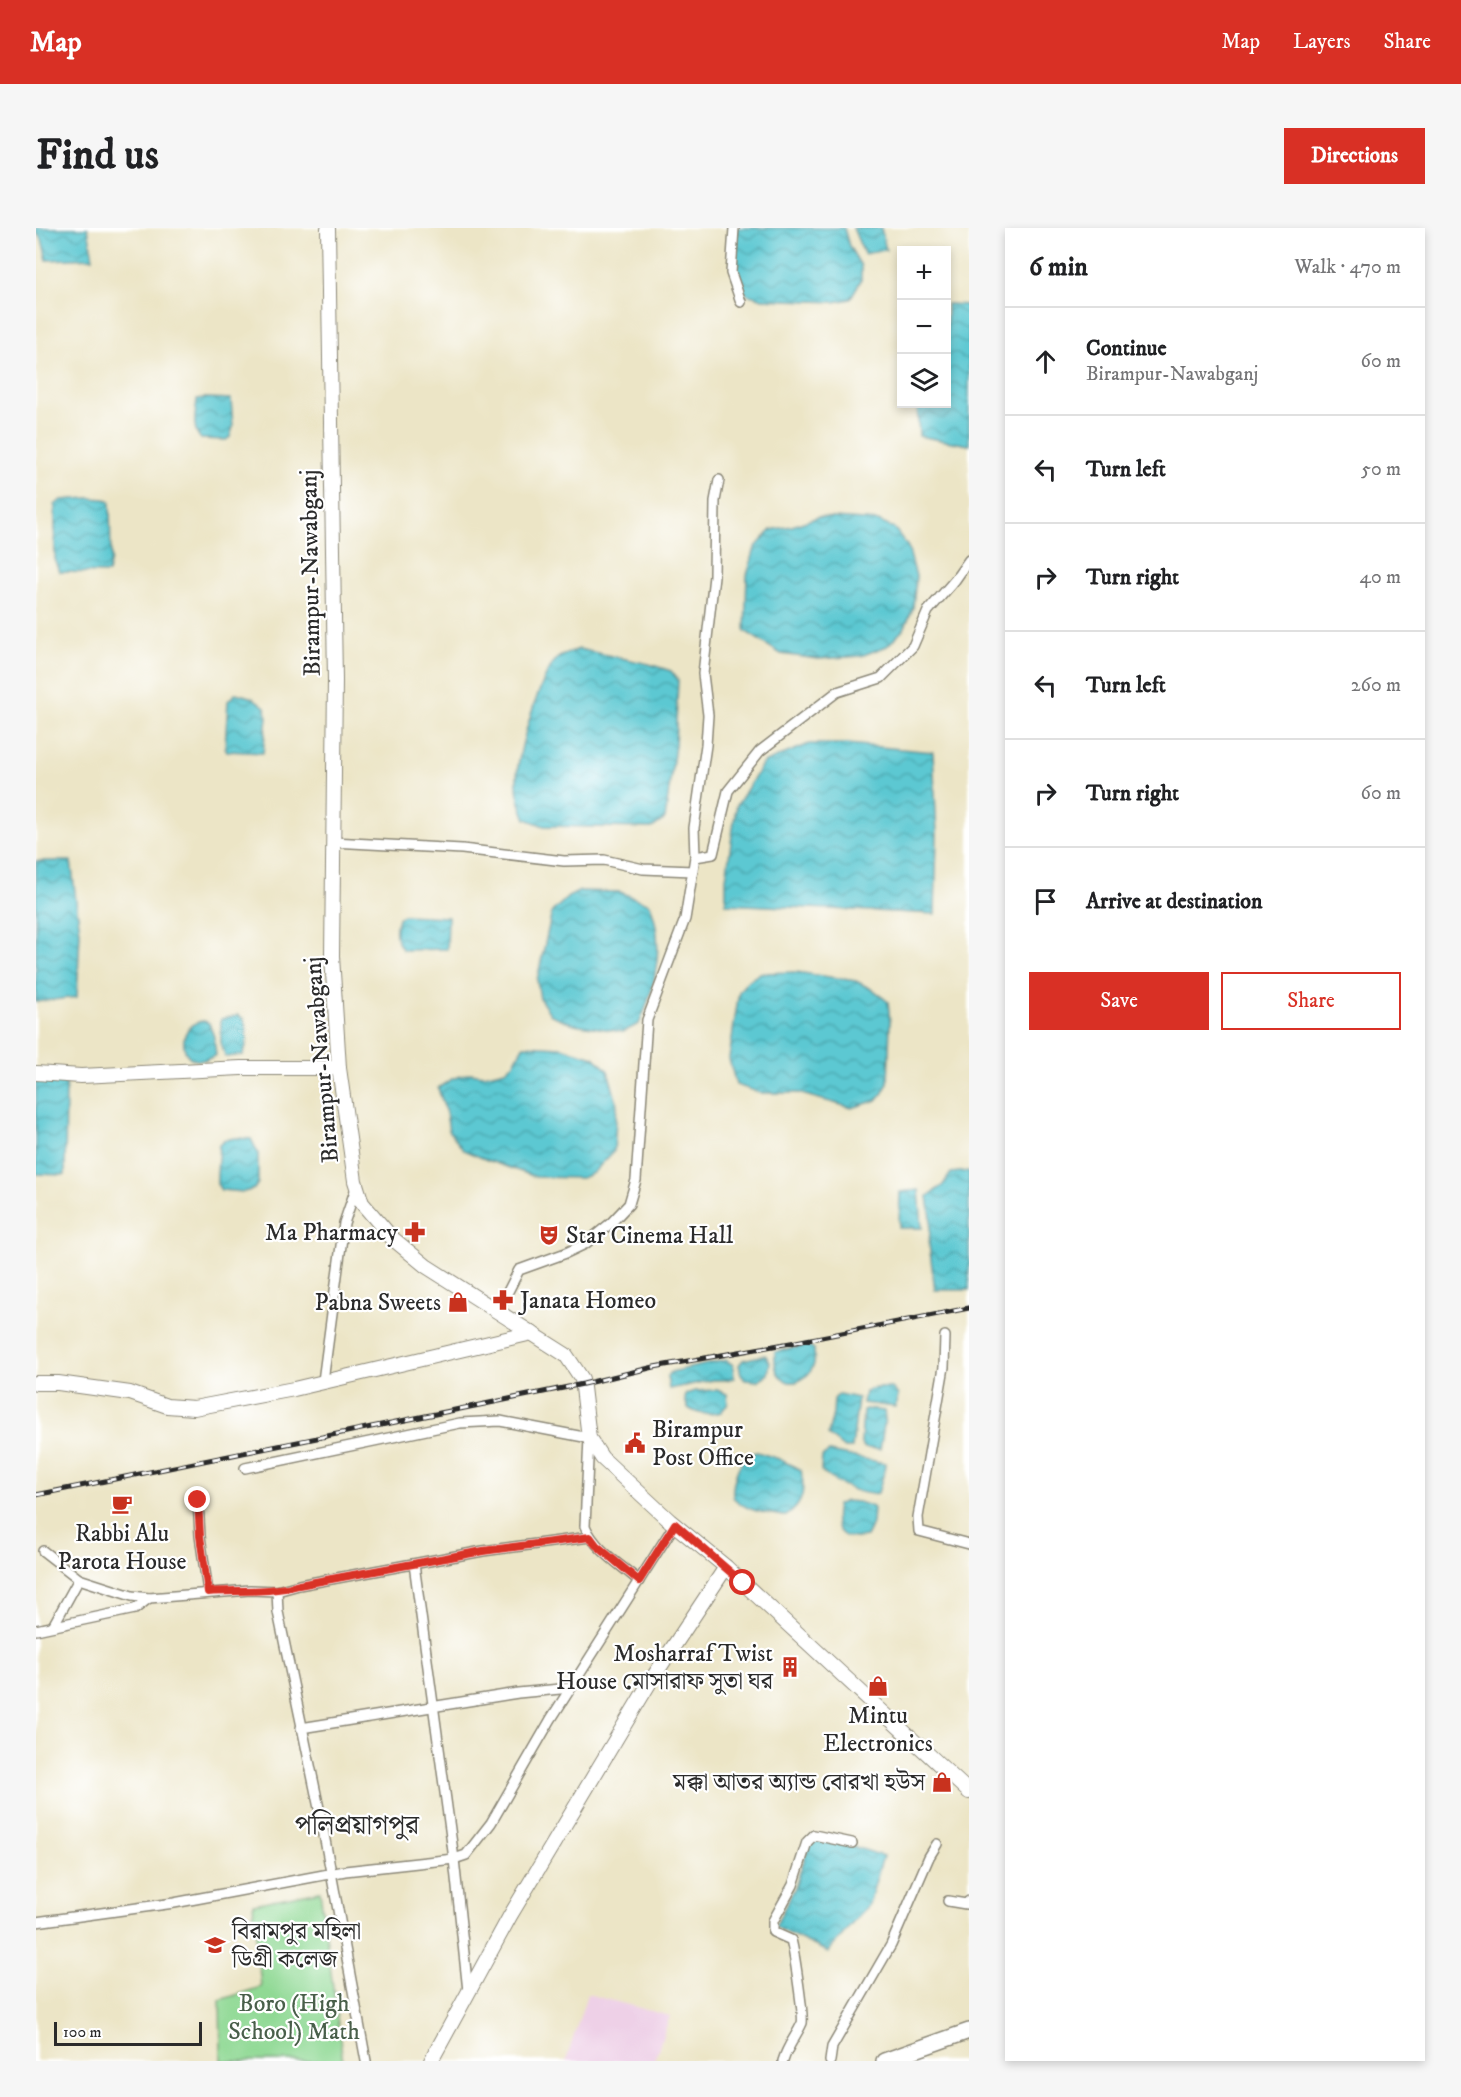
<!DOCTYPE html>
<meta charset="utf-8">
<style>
:root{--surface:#fff;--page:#f6f6f6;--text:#202124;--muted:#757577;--line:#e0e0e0;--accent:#d93025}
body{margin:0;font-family:"IM FELL DW Pica","Noto Serif Bengali",serif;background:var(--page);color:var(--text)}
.controls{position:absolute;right:18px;top:18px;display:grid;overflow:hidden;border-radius:0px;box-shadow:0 3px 9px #0003}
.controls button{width:54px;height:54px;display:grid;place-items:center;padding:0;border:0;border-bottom:2px solid var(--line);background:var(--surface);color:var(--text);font:30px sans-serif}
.scale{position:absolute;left:18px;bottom:15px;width:148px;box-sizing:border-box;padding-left:6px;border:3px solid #2b2b2b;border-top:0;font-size:16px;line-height:21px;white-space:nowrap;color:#2b2b2b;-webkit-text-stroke:4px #fff;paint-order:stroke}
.stop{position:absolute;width:18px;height:18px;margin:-14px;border:4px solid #d93025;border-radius:50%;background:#fff}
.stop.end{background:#d93025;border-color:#fff;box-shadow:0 2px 6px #0008}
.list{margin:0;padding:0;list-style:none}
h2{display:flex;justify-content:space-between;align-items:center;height:78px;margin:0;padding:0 24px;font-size:26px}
h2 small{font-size:20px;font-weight:400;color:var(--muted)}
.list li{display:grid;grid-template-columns:39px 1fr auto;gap:18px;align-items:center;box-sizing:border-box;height:108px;padding:0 24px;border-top:2px solid var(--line)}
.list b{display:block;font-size:22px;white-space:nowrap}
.list p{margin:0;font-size:20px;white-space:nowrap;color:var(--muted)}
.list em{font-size:20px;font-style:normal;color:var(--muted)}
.actions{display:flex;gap:12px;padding:18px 24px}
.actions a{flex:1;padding:14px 0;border:2px solid var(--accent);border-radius:0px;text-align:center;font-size:21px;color:var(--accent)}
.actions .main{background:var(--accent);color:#fff}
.icon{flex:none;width:33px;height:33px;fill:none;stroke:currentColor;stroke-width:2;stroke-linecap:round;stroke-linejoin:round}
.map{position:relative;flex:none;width:933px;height:1833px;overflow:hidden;border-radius:0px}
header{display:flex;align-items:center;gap:36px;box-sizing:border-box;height:84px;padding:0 30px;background:var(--accent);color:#fff}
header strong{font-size:28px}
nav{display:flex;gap:33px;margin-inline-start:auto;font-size:21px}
.intro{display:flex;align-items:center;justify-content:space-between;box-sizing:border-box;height:144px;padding:0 36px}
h1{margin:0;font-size:42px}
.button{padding:15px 27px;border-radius:0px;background:var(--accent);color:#fff;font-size:21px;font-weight:700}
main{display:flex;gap:36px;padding:0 36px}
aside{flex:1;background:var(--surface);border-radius:0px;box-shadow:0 3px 9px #0003}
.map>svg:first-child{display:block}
</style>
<header>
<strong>Map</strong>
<nav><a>Map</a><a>Layers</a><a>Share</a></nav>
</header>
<div class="intro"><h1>Find us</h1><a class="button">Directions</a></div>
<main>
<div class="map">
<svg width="933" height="1833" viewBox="0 0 933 1833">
<defs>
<pattern id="water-waves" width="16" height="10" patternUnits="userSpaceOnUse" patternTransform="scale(1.5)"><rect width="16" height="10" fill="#5bc8d2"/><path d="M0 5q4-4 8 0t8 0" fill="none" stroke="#4ba3ab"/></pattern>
</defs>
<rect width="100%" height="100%" fill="#fff"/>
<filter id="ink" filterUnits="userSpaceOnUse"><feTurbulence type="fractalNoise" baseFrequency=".0167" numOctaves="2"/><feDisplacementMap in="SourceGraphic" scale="12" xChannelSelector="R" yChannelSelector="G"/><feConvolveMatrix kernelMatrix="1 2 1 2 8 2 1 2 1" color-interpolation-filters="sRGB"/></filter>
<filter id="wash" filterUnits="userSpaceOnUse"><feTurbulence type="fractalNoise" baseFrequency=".008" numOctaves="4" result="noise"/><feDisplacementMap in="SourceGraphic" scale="24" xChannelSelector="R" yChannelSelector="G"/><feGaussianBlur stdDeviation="1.35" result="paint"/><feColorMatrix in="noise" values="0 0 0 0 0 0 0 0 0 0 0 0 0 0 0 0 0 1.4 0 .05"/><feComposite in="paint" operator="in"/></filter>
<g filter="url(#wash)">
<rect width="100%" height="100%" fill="#ece5c6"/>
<polygon fill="#eed0e7" points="551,1766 634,1788 618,1833 530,1833"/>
<polygon fill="#90d994" stroke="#5e8260" stroke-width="1.5" points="284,1663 307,1833 185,1833 184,1772 225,1759 217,1676"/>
<g fill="url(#water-waves)" stroke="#437a7e" stroke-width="1.5">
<polygon points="0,0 52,0 57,30 11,32 6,11 0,5"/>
<path d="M700,0H808L813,18L825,38V52L814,71L798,74L726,71C720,67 714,69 709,65C694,53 699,17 700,0Z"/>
<polygon points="817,0 845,0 850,22 828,26"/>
<polygon points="911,76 933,77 933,217 883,208 881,176 910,176"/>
<path d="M170,170L195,171L197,199L194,209L190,212L165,211C155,201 160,184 161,171Z"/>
<polygon points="53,270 69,271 74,274 75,331 72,345 24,344 19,331 19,277 25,272"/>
<polygon points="782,289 842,293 859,301 872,319 880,348 877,380 868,401 851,418 825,428 782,431 745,426 709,403 711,347 719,320 735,302 756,298"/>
<path d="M543,421L613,436L635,443L642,452L639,517L629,591L616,600L508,598L490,591C485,578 480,566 481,551C481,526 504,446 522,430C527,426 537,424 543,421Z"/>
<polygon points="200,465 217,470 229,479 231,489 227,525 191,523 189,519 192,473"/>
<polygon points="773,516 811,516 897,524 901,606 899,686 690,676 690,651 700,579 727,535"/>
<polygon points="0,633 35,633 44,704 41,769 0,774"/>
<path d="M544,663L584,664L614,676C629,715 620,759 603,796L587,804L538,796L515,787L504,771L501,752L516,684L532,669Z"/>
<path d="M367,687L412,689L411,721L367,722C359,712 358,703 362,690Z"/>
<polygon points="760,744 820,753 839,763 852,774 854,794 852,855 846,866 841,872 816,880 762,865 725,865 700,857 693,831 703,763 711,754 724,745"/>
<path d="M202,787L208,791C212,803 212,816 207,827L190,829L185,817V791Z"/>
<path d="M168,793L173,795L178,809L180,827C142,849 137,795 168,793Z"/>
<polygon points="488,817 524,819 558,829 572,843 581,875 578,923 557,945 546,950 500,949 451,932 427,922 413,903 410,885 402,860 416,851 434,845 448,847 469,842 478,835"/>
<polygon points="0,851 30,851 29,947 0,946"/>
<polygon points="199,910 215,911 222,925 222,955 218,961 208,964 185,962 181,956 181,947 183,917 189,912"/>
<polygon points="933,943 933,1062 899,1062 893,1016 895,990 892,968 907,957 915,945"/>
<polygon points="883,962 886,1000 863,1000 864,964"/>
<path d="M771,1117L778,1121C778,1125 779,1131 778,1136C773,1150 756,1162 744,1148C738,1142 739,1131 739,1124Z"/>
<polygon points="729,1127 734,1133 732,1146 721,1153 709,1152 705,1147 703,1137 707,1132"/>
<polygon points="690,1132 697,1137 698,1150 690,1152 677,1152 633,1161 631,1148 635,1144"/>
<polygon points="842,1160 856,1160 862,1167 859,1179 827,1175 829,1164 834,1161"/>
<path d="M681,1162L691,1166L692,1175L685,1184C672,1187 664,1187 652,1180L649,1172L650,1166L659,1163Z"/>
<polygon points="803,1166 822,1170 816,1220 808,1220 792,1207 797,1186 798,1171"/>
<polygon points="830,1181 848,1183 849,1191 844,1221 829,1220 825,1216 827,1182"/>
<path d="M721,1224L743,1231L765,1242C769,1262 768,1276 750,1288C731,1285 710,1284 697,1269C696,1257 701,1235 712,1227C715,1225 718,1225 721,1224Z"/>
<path d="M793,1224L849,1235L848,1244L842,1265C826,1269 797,1254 785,1243L786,1229Z"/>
<path d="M809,1273L822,1274L837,1279L836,1295L830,1309C804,1314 796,1301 801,1277Z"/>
<polygon points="775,1611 797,1612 847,1628 833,1676 792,1724 739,1699 759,1659"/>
</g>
</g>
<g filter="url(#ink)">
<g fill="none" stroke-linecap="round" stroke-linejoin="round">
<g stroke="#8c8878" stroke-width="12">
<g id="street">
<polyline points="698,0 695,45 705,74"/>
<polyline points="297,614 426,621 528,633 568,632 607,641 657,643"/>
<polyline points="659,629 677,626 692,563 724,523 801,464 845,450 877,418 892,383 919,352 933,332"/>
<polyline points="462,1083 483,1042 530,1025 549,1016 575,995 593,976 600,952 611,792 649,691 659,629 658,600 670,517 672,487 667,446 678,348 679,273 683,252"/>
<polyline points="909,1108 908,1139 882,1289 883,1303 933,1316"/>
<polyline points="287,1153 308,995 320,960"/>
<path d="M209,1240L424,1195L464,1193L553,1210L549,1298C559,1322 584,1336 603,1353"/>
<polyline points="162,1272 164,1308 172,1364"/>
<polyline points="7,1323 43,1351 96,1368 113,1370 214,1362 241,1363 263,1357 447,1323 554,1309"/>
<polyline points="378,1336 418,1631 432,1763"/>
<polyline points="241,1363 242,1384 284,1585 330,1833"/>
<polyline points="17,1398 43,1351"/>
<polyline points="0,1402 99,1381 113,1370"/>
<polyline points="265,1500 482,1465 535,1460"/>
<polyline points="912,1673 930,1676 933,1673"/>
<polyline points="0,1694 138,1675 309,1643 418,1631 430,1627 455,1595 515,1491 639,1296"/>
<path d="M747,1833C752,1816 760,1809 766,1795C768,1789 758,1722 755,1712L737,1704V1693L757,1657L771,1614L778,1607L816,1615"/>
<polyline points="794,1833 796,1819 855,1717 893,1629 901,1616"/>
</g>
</g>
<g stroke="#8c8878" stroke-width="16">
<g id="secondary">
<polyline points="292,0 299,452 296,728 303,840 319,953 326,975 356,1010 390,1038 530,1127 546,1151 553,1210 566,1230 634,1293 690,1339 933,1564"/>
<polyline points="0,845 45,848 205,840 303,840"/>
<polyline points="0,1155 22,1155 94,1165 131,1178 158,1180 258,1161 496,1105"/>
<polyline points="395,1833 474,1688 614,1454 690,1339"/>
</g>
</g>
<g stroke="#8c8878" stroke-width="18">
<polyline id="primary" points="848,1833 933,1803"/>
</g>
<use href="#street" stroke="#fff" stroke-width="9"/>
<use href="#secondary" stroke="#fff" stroke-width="14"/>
<use href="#primary" stroke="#fff" stroke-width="15"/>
<g stroke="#2b2b2b" stroke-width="5">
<polyline id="rail" points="0,1267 547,1156 618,1139 760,1114 933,1080"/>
</g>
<use href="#rail" stroke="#fff" stroke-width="3" stroke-dasharray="9" stroke-linecap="butt"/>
</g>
</g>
<g fill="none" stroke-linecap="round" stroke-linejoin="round" filter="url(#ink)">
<path stroke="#d93025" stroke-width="8" d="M162,1272L164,1308L172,1364C203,1362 234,1365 263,1357L447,1323L554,1309L560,1317L603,1353L639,1296L707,1355"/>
</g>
<defs>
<g id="pharmacy-bare" transform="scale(1.62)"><path d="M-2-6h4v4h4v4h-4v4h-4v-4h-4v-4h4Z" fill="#c8321e" stroke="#fff" stroke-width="2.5" paint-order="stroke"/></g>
<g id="theatre-bare" transform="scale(1.62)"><path d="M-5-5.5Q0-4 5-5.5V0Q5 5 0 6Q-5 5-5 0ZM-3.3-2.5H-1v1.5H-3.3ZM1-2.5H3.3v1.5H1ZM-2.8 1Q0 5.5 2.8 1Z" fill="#c8321e" stroke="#fff" stroke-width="2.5" paint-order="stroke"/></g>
<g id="shop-bare" transform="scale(1.62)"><path d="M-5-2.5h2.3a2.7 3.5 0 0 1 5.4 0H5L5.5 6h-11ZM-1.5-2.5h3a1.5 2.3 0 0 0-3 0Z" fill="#c8321e" stroke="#fff" stroke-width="2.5" paint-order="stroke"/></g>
<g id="civic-bare" transform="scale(1.62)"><path d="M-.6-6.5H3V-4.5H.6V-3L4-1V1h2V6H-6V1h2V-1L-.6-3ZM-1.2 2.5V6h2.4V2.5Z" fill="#c8321e" stroke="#fff" stroke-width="2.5" paint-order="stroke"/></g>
<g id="cafe-bare" transform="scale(1.62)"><path d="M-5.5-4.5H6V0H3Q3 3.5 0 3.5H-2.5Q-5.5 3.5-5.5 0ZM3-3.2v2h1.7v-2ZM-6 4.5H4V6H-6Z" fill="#c8321e" stroke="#fff" stroke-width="2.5" paint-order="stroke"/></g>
<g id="building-bare" transform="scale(1.62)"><path d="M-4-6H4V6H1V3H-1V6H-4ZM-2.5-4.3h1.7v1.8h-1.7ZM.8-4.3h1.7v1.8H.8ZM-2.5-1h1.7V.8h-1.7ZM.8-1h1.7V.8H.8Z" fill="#c8321e" stroke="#fff" stroke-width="2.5" paint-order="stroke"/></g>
<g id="university-bare" transform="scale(1.62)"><path d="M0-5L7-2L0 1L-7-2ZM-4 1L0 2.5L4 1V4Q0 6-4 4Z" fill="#c8321e" stroke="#fff" stroke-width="2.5" paint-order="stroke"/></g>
</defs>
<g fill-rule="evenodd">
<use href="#pharmacy-bare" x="379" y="1004"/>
<use href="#theatre-bare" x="513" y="1007"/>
<use href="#pharmacy-bare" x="467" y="1072"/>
<use href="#shop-bare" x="422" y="1074"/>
<use href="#civic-bare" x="599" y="1215"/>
<use href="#cafe-bare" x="86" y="1276"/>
<use href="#building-bare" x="754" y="1439"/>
<use href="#shop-bare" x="842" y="1458"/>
<use href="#shop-bare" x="906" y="1554"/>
<use href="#university-bare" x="179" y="1717"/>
</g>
<g text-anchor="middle" stroke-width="4.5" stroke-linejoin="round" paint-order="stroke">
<g font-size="24" fill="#2b2b2b" stroke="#fff">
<text transform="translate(274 345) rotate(-91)" y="8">Birampur-Nawabganj</text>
<text transform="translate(285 832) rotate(-95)" y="8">Birampur-Nawabganj</text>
</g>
<g font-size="24" fill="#2b2b2b" stroke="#fff" text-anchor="end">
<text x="362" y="1012">Ma Pharmacy</text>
<text x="530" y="1015" text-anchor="start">Star Cinema Hall</text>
<text x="484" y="1080" text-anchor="start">Janata Homeo</text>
<text x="405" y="1082">Pabna Sweets</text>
<text x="616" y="1209" text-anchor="start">Birampur<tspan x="616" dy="28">Post Office</tspan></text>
<text x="86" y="1313" text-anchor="middle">Rabbi Alu<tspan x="86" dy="28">Parota House</tspan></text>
<text x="737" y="1433">Mosharraf Twist<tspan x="737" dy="28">House মোসারাফ সুতা ঘর</tspan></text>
<text x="842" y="1495" text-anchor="middle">Mintu<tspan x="842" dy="28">Electronics</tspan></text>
<text x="889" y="1562">মক্কা আতর অ্যান্ড বোরখা হউস</text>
<text x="196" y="1711" text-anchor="start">বিরামপুর মহিলা<tspan x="196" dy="28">ডিগ্রী কলেজ</tspan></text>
</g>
<g font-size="24" fill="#495f4a" stroke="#fff">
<text x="258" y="1783">Boro (High<tspan x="258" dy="28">School) Math</tspan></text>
</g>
<g font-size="27" fill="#2b2b2b" stroke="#fff">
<text x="321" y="1606">পলিপ্রয়াগপুর</text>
</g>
</g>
</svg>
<div class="controls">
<button>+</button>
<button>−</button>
<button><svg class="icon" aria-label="layers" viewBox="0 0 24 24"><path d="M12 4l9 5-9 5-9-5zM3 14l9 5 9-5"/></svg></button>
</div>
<div class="scale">100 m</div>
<div class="stop" style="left:707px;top:1355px"></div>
<div class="stop end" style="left:162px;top:1272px"></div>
</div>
<aside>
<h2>6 min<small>Walk · 470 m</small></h2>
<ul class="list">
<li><svg class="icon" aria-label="ahead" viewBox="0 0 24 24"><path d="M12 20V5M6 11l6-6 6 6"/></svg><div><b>Continue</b><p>Birampur-Nawabganj</p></div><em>60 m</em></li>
<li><svg class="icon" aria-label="left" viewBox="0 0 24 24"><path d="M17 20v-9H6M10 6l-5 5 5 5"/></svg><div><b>Turn left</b></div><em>50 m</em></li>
<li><svg class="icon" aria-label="right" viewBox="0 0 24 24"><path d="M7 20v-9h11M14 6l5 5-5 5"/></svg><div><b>Turn right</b></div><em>40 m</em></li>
<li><svg class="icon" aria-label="left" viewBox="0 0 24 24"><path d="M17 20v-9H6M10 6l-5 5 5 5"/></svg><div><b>Turn left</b></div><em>260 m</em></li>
<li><svg class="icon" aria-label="right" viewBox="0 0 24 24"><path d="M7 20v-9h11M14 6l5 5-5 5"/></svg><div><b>Turn right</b></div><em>60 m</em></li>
<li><svg class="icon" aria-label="arrive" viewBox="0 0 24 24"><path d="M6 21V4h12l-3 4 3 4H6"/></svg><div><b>Arrive at destination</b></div></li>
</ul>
<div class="actions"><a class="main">Save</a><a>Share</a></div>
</aside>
</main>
